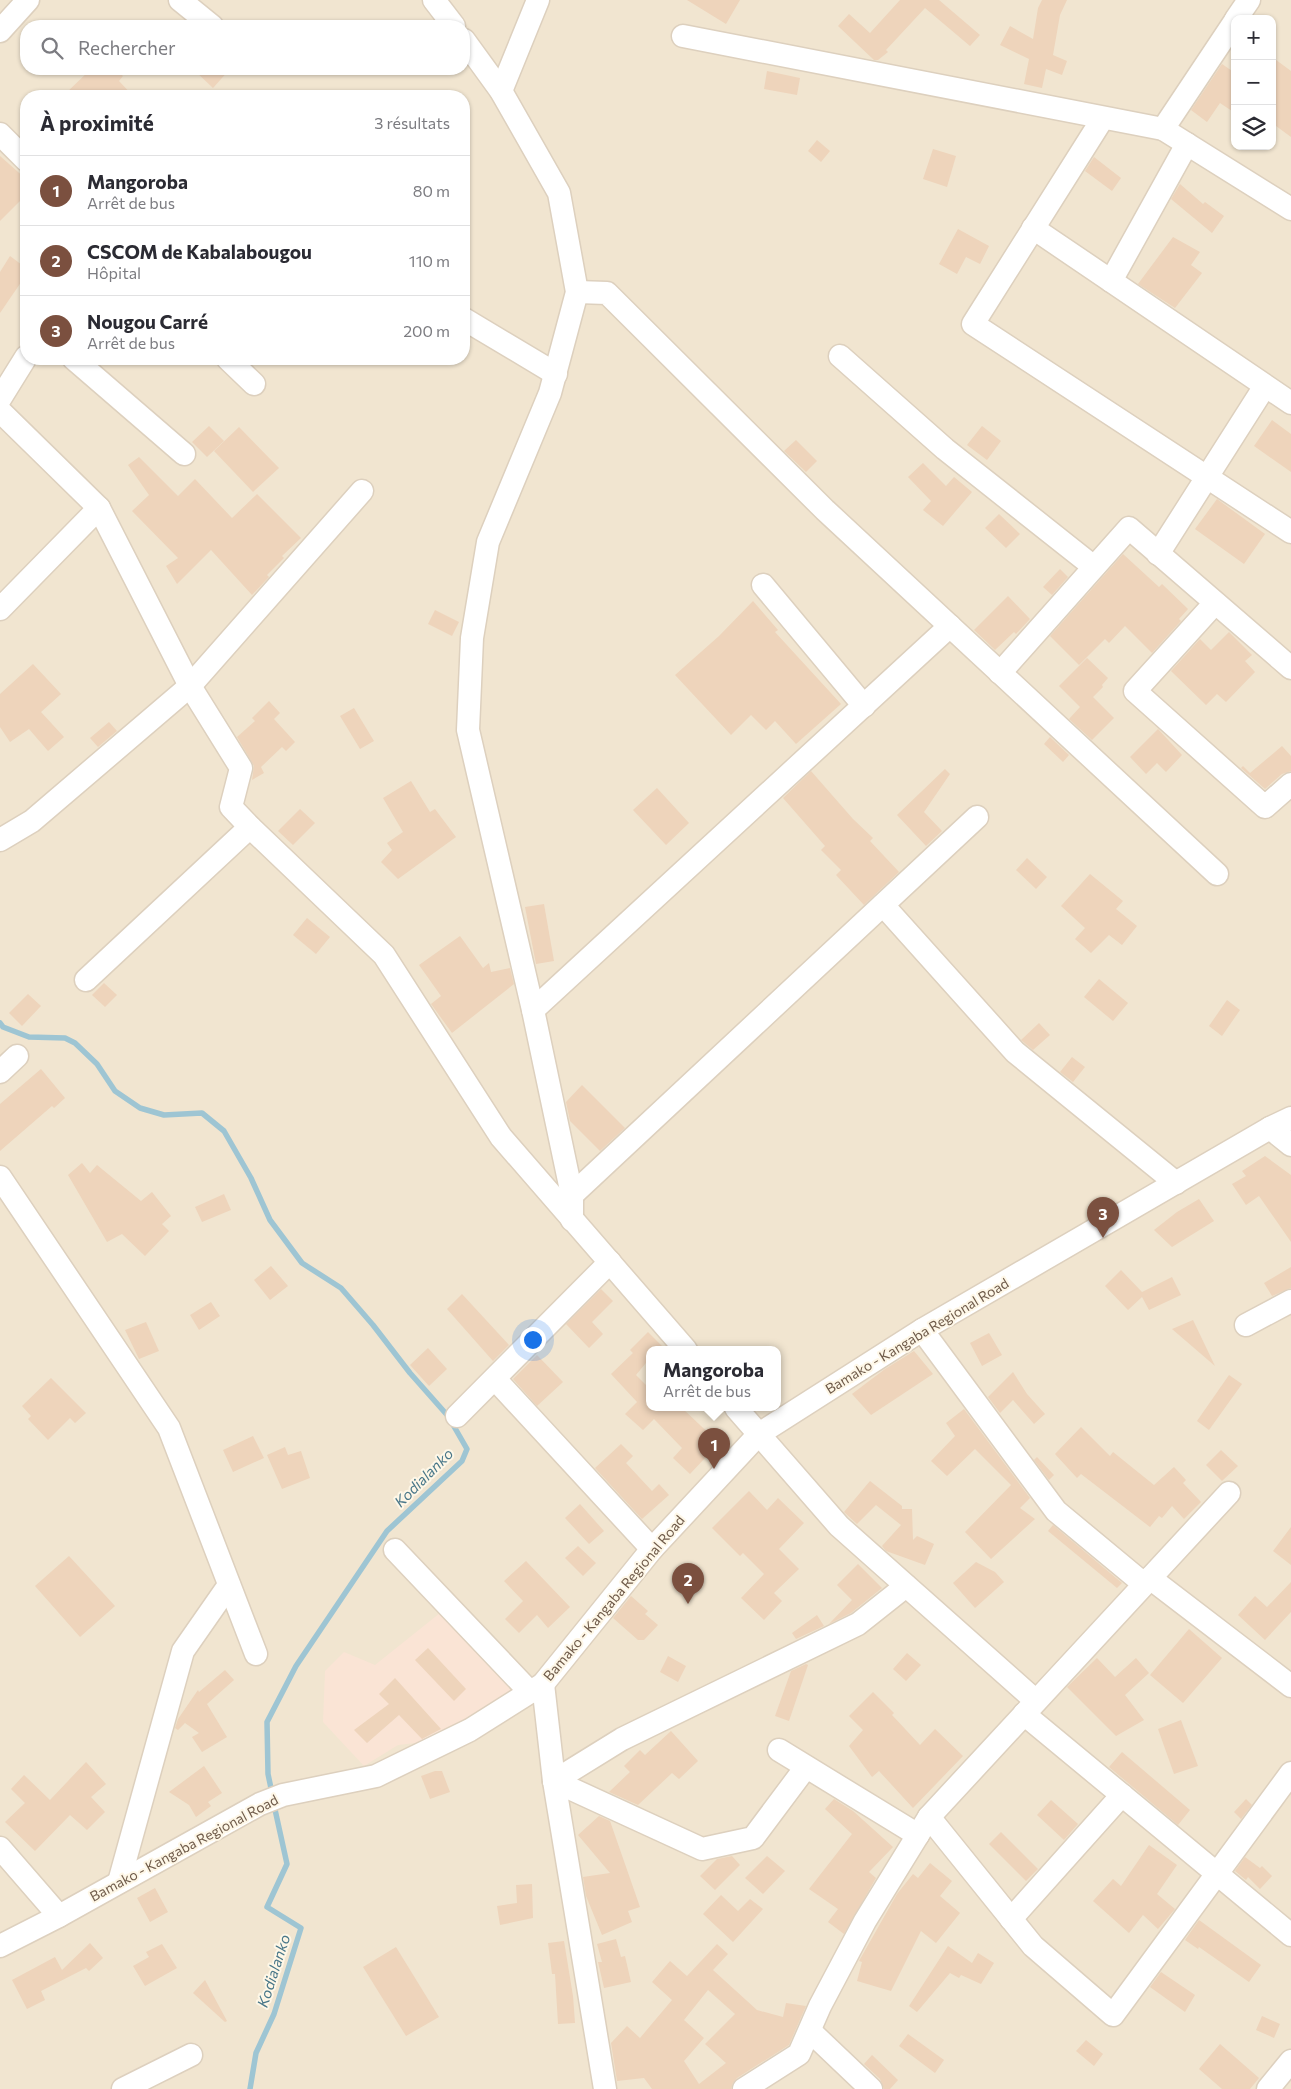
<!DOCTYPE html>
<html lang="fr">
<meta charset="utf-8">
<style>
:root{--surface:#fff;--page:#f7f7f7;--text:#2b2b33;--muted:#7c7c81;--line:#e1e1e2;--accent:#7b503f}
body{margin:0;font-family:Commissioner,sans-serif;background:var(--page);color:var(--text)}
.controls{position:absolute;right:15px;top:15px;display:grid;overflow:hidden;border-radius:10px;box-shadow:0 1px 4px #0004}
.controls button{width:45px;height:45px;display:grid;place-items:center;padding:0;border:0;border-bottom:1px solid var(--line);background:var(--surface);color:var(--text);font:25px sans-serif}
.you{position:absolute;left:532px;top:1339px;width:18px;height:18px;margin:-12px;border:4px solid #fff;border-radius:50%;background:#1a73e8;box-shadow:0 0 0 8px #1a73e833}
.badge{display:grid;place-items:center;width:32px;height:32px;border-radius:50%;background:var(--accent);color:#fff;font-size:16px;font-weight:700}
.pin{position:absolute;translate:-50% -41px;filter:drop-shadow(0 1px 2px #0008)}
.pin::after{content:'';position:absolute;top:26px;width:18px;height:15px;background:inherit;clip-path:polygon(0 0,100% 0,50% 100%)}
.popup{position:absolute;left:646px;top:1346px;width:135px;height:65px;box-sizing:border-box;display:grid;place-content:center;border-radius:10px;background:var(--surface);filter:drop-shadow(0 1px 4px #0005);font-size:16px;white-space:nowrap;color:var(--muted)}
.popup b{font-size:19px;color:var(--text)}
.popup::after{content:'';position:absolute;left:50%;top:100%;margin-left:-10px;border:10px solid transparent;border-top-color:var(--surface)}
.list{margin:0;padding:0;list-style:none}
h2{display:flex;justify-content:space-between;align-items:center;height:65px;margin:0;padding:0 20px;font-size:21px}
h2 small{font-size:16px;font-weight:400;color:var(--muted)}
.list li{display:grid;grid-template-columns:32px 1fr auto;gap:15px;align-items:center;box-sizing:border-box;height:70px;padding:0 20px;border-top:1px solid var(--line)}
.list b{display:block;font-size:19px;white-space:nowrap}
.list p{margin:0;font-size:16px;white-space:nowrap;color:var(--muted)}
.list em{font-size:16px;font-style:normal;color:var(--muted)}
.icon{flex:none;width:28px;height:28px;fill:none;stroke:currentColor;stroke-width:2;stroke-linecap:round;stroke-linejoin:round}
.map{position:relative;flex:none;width:1291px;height:2089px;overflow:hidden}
.search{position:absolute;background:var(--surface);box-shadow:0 1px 4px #0004;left:20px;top:20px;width:450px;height:55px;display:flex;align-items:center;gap:12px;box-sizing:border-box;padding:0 18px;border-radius:20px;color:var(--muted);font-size:19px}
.panel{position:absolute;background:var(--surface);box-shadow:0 1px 4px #0004;left:20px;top:90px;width:450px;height:275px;border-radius:20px}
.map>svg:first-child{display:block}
</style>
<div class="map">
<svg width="1291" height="2089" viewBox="0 0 1291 2089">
<rect width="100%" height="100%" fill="#faf3e1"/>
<path fill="#f1e5d0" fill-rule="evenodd" d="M0,0H1291V2089H0ZM1235,19H1272V146H1235ZM26,26H464V69H26ZM26,96H464V359H26ZM650,1350H778V1408H650Z"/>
<polygon fill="#fae4d5" points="445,1609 512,1690 432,1741 398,1745 364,1766 323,1722 325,1671 344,1652 375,1665"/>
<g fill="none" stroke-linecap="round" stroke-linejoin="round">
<g stroke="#9ec5d3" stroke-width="5.5">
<polyline points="0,1023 3,1027 29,1037 65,1038 75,1043 97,1064 115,1091 140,1108 164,1115 202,1113 224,1131 251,1178 270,1220 302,1263 341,1288 373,1325 410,1373 448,1416 467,1449 462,1461 387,1531 296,1666 267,1722 268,1774 272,1793"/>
<polyline points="250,2089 256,2053 274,2014 301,1928 267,1907 287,1864 274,1805"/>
</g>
</g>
<g fill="#eed4bb" fill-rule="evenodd">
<polygon points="687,0 740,0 726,24"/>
<polygon points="900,0 939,0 980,35 970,46 925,8 886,50 888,52 878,60 874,60 838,26 849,14 870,33"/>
<polygon points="1042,0 1067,0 1060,15 1053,55 1067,61 1062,75 1046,69 1042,88 1024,84 1029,59 1000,45 1010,26 1033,39 1038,8"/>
<polygon points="1272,57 1291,71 1291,137 1272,123"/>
<polygon points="1222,64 1235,73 1235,113 1220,103 1207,122 1191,110"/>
<polygon points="91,69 115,69 123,76 119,81 133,96 63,96"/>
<polygon points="193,69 230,69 213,88"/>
<polygon points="767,71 800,78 797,95 764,89"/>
<polygon points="817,140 830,151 821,162 808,151"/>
<polygon points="933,149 956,156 947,187 923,179"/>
<polygon points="0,156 26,179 26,195 0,221"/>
<polygon points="1094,157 1121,178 1112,191 1085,171"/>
<polygon points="1180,184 1203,204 1205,202 1224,216 1212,233 1171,199"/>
<polygon points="958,229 989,246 980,264 966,257 957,274 939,264"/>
<polygon points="1173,237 1200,252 1191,265 1202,273 1175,308 1138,284"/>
<polygon points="10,256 26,268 26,275 0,313 0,272"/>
<polygon points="1272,420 1291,434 1291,472 1254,446"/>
<polygon points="209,426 224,441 207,457 192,442"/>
<polygon points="982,426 1001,441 987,460 967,445"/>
<polygon points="239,427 279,468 253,492 214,451"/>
<polygon points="796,440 817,461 806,472 784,451"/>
<polygon points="139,457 178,496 195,479 232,518 257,494 301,538 282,556 284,558 267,575 269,577 252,595 211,550 177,584 166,566 178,558 132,511 149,495 128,465"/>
<polygon points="923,463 946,486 954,477 972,492 943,526 923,510 931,501 908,477"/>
<polygon points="1217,499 1265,534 1244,564 1195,529"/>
<polygon points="999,514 1020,534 1006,548 985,528"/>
<polygon points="1123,554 1159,587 1162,584 1188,609 1179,619 1181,621 1152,653 1125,626 1109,643 1105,639 1079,665 1050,636"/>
<polygon points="1060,569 1068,577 1052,595 1043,587"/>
<polygon points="1008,596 1030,619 1016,634 1014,632 995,650 974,630"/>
<polygon points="753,601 778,630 775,632 841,704 796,744 775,721 766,730 751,715 731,735 675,675 719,636"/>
<polygon points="435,610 459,622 452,636 428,624"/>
<polygon points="1229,632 1252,655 1245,661 1255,672 1226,702 1217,694 1206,705 1171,671 1200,639 1211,650"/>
<polygon points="1087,658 1108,678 1102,685 1103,687 1093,697 1114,718 1092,740 1069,719 1080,707 1059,686"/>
<polygon points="33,664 61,694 41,712 64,737 48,751 29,729 10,742 0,727 0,694"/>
<polygon points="269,701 280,713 274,719 295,742 286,751 282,747 261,767 264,773 252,780 254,766 237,737 255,721 252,718"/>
<polygon points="354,708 374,741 360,749 340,716"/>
<polygon points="109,722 117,731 98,747 90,738"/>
<polygon points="1158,729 1182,755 1166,772 1157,763 1146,774 1130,757"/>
<polygon points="1050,737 1069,755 1063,762 1044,744"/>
<polygon points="1282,746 1291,756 1291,771 1282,774 1265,789 1241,768 1243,766 1250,773"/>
<polygon points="945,769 950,774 924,812 942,831 926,846 897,815"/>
<polygon points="811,771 853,819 873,838 870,841 899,872 864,905 836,875 841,870 821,850 825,846 783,798"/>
<polygon points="411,781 430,812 435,809 456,837 398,879 381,862 392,850 387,843 403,832 383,798"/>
<polygon points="657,788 689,823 666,845 633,810"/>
<polygon points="300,809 315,823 293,845 278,831"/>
<polygon points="1027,858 1047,877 1036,889 1016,870"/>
<polygon points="1090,874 1123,901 1116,909 1137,926 1122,945 1109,935 1091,953 1075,939 1085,928 1061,906"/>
<polygon points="544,904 554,961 536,964 525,907"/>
<polygon points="307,918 330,937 316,954 293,935"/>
<polygon points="460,936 483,968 489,963 491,972 510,968 514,984 452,1033 431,1004 441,996 419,965"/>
<polygon points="1099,979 1128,1003 1113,1021 1084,997"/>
<polygon points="104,983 117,995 105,1007 92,995"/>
<polygon points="28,994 41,1006 22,1026 9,1013"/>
<polygon points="1227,1000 1240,1010 1222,1036 1209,1026"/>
<polygon points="1039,1023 1050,1035 1033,1050 1021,1040"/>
<polygon points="1072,1057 1085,1067 1073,1082 1060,1072"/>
<polygon points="41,1069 65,1098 54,1108 52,1106 0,1151 0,1104"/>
<polygon points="582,1085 625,1128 600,1151 570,1121 566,1102"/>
<polygon points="1265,1156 1291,1175 1291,1242 1259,1196 1246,1205 1232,1184 1246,1176 1242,1171"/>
<polygon points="82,1163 90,1173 97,1165 141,1201 152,1192 171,1216 162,1224 169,1231 145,1256 122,1234 107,1242 68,1175"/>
<polygon points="224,1194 231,1210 202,1222 195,1207"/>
<polygon points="1199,1199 1214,1221 1172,1247 1154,1230 1177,1212"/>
<polygon points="271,1266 288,1286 270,1300 254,1280"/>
<polygon points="1291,1267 1291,1288 1272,1296 1264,1283"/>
<polygon points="1121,1270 1142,1292 1172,1277 1181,1295 1149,1310 1142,1297 1128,1310 1105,1286"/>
<polygon points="601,1289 613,1301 592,1322 603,1334 589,1348 566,1324"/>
<polygon points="462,1294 509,1345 493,1361 447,1309"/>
<polygon points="211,1302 220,1316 199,1330 190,1315"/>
<polygon points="1193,1320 1215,1366 1172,1329"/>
<polygon points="146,1322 159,1351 139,1359 125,1330"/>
<polygon points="648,1332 662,1346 658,1350 650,1350 650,1358 636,1375 650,1389 650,1408 682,1408 719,1443 690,1474 673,1458 682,1448 654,1419 643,1430 625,1414 637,1402 611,1374 633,1353 630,1350"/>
<polygon points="989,1333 1002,1355 982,1366 970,1343"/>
<polygon points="428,1348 447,1369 429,1386 410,1365"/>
<polygon points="914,1351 933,1374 871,1415 852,1394 885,1369"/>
<polygon points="537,1355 563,1382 537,1406 513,1379"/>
<polygon points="1013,1372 1027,1394 1045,1414 1034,1424 1013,1400 1000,1413 988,1397"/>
<polygon points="1229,1375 1242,1384 1209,1430 1197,1421"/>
<polygon points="51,1378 86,1413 75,1423 70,1418 48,1440 28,1419 31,1416 22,1406"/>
<polygon points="964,1409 1030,1498 1020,1508 1035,1519 991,1559 965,1532 1011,1485 975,1449 947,1476 931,1461 955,1436 946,1423"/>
<polygon points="1081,1427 1110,1456 1113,1452 1154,1485 1174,1467 1186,1480 1183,1483 1201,1502 1184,1519 1172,1506 1162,1518 1159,1516 1150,1527 1081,1474 1077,1478 1055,1454"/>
<polygon points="253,1436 264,1458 233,1472 223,1450"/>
<polygon points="621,1444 633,1456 626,1463 652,1491 659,1484 669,1495 642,1519 595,1468"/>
<polygon points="285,1447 288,1455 301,1451 310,1478 282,1489 267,1455"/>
<polygon points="1221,1450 1238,1466 1222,1481 1206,1465"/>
<polygon points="1037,1457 1054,1475 1049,1480 1034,1460"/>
<polygon points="870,1481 902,1506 902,1509 912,1509 913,1540 917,1536 934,1544 925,1565 886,1551 882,1546 901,1525 876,1505 857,1524 844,1512"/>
<polygon points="749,1491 767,1510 778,1498 804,1523 779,1549 799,1569 774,1593 782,1601 764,1620 741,1598 764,1574 743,1553 740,1556 712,1528"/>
<polygon points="580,1504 604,1531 589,1544 565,1518"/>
<polygon points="1053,1525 1122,1583 1117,1588 1048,1531"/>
<polygon points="1291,1527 1291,1565 1273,1551"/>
<polygon points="578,1546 596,1563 583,1576 565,1558"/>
<polygon points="69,1556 115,1606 80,1637 35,1586"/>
<polygon points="526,1561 570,1607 548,1628 537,1615 519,1633 505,1619 523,1601 504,1581"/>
<polygon points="976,1562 995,1572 1004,1582 975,1608 953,1583"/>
<polygon points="858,1564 882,1588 851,1613 829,1624 852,1600 837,1585"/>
<polygon points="1291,1582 1291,1612 1265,1640 1238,1615 1255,1596 1267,1607"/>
<polygon points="631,1596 648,1611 645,1614 658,1625 644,1640 638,1640 613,1618"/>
<polygon points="817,1615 824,1626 796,1639 792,1633"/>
<polygon points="1189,1629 1222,1658 1183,1703 1150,1675"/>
<polygon points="428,1648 466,1689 454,1701 415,1660"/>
<polygon points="907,1653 921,1665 906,1681 893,1669"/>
<polygon points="668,1656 686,1666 678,1682 660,1672"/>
<polygon points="1097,1658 1115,1677 1136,1658 1149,1673 1125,1695 1144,1720 1116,1736 1067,1687"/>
<polygon points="806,1664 808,1665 789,1721 775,1716 791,1671"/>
<polygon points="225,1670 234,1680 207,1704 227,1737 202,1752 192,1737 199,1733 185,1723 178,1730 175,1728 178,1719 198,1690 199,1692"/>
<polygon points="395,1678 441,1729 422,1739 399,1715 367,1743 354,1730 389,1704 379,1694"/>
<polygon points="873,1692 894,1713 892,1715 920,1745 935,1729 963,1756 913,1808 879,1771 872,1777 849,1746 863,1730 849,1716"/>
<polygon points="1181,1720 1198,1766 1174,1774 1158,1729"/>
<polygon points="671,1731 698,1761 679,1779 672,1773 638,1805 609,1792 630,1772 624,1766 640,1750 645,1755"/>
<polygon points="1122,1752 1190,1810 1178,1825 1109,1767"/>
<polygon points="86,1762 106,1784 91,1797 105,1812 87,1830 70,1815 35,1851 5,1822 25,1803 11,1789 24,1775 50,1800"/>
<polygon points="204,1766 222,1793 208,1802 211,1806 196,1817 189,1805 169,1792"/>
<polygon points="435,1771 442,1771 450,1792 430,1799 421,1776"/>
<polygon points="834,1799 853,1811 893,1847 869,1872 876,1878 844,1934 828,1922 838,1909 809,1889 852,1834 825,1809"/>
<polygon points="1246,1799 1252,1805 1241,1819 1234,1812"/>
<polygon points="1051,1800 1078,1824 1064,1840 1037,1815"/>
<polygon points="599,1816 610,1821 640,1907 628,1911 632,1922 602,1935 586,1896 583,1877 610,1873 578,1835"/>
<polygon points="1001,1832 1038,1869 1026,1881 989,1844"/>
<polygon points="1149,1845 1177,1865 1157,1894 1175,1909 1158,1929 1143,1915 1129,1933 1093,1901 1113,1879 1121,1886"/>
<polygon points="732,1856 740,1865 715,1890 700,1876 717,1859"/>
<polygon points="767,1856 785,1871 763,1894 745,1878"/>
<polygon points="1245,1857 1260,1868 1262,1866 1272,1876 1260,1889 1248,1877 1246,1880 1235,1871"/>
<polygon points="930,1863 952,1881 940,1896 960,1913 936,1943 921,1931 891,1991 857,1981 862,1962 859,1961 897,1894 913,1874 918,1878"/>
<polygon points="532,1884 533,1918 500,1925 497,1906 517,1903 516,1885"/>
<polygon points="155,1888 168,1912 150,1922 137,1898"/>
<polygon points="721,1895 738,1911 750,1899 763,1909 733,1942 703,1914"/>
<polygon points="1199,1920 1261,1965 1249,1982 1199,1947 1198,1949 1185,1940"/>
<polygon points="616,1939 621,1957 625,1956 631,1982 604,1988 598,1962 602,1962 597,1944"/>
<polygon points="564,1941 573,1996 575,2023 558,2024 555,1974 552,1974 548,1943"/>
<polygon points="90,1943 103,1958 89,1971 86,1968 41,1991 45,2000 27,2009 12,1980 55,1957 62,1970"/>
<polygon points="162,1944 177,1968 145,1986 133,1966 149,1957 146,1952"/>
<path d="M717,1944L728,1954L713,1970L757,2010L783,2017L786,2003L806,2006L789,2045L737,2078L733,2083L731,2089H652L644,2078L617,2081L611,2043L627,2026L640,2038L672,2000L652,1982L670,1961L687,1976ZM708,1990L735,2014L705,2044L726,2063L699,2084L684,2061L704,2038L684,2020Z"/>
<polygon points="948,1946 972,1963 978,1953 994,1963 981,1984 961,1975 959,1978 950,1973 917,2012 909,2006"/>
<polygon points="396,1947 439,2017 406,2036 363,1967"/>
<polygon points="1161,1972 1195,1995 1185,2012 1150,1987"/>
<polygon points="205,1980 227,2021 225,2022 193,1993"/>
<polygon points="1262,2016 1280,2024 1274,2038 1256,2030"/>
<polygon points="908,2034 944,2060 935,2073 899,2046"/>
<polygon points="1086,2040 1103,2054 1094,2066 1076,2051"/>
<polygon points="1220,2044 1259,2078 1250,2089 1222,2089 1199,2069"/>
<polygon points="872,2055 898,2080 890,2089 884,2089 880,2079 864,2064"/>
</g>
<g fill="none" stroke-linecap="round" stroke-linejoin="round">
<g stroke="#ddd0be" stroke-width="25">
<g id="minor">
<polyline points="180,0 212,26"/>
<polyline points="434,0 454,26"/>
<polyline points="1236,19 1249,0"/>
<polyline points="0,31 28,0"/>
<polyline points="683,36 1163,129 1291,209"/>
<polyline points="464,40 501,91 559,193 577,292 550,393 488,542 472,638 468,730 533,1010 572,1195 572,1220"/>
<polyline points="501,91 538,0"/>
<polyline points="1103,118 973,324 1291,532"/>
<polyline points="1163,129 1235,21"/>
<polyline points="0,134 26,160"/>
<polyline points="1033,228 1291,403"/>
<polyline points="1111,281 1187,144"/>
<polyline points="577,292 607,293 825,510 1217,874"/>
<polyline points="464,319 556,374"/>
<polyline points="840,356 945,449 1094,567"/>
<polyline points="74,359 184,454"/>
<polyline points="228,359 254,384"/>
<polyline points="0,399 26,357"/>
<polyline points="0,411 99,508 190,686 241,768 231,807 250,827 384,955 501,1137 686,1350"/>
<polyline points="1158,554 1265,386"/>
<polyline points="763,585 864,706"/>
<polyline points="1215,603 1135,691 1265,807 1291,784"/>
<polyline points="0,609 99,508"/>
<polyline points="1000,673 1129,528 1291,668"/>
<polyline points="0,840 32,821 190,686 362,491"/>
<polyline points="883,905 1015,1052 1176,1183"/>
<polyline points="86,980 250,827"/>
<polyline points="533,1010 950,626"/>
<polyline points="0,1072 17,1056"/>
<polyline points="1270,1128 1291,1145"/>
<polyline points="0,1177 169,1428 256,1654"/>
<polyline points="572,1195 977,817"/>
<polyline points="1246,1325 1291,1301"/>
<polyline points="922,1330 1056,1511 1144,1584"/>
<polyline points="495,1379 652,1549"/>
<polyline points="736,1408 839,1526 1036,1701"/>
<polyline points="457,1416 610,1262"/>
<polyline points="395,1550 530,1692"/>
<polyline points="1150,1578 1291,1686"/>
<polyline points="543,1684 554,1781 605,2089"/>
<polyline points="1024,1714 1291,1935"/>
<polyline points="779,1750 918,1835"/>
<polyline points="554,1781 622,1739 858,1624 906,1586"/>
<polyline points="554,1781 702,1849 753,1838 806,1767"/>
<polyline points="929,1817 1033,1946 1113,2015 1291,1773"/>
<polyline points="0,1848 59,1916"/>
<polyline points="119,1882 183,1651 229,1585"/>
<polyline points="1011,1919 1122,1795"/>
<polyline points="0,1946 59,1916 260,1804 283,1795 376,1776 470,1730 543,1684 652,1549 759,1434 922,1330 1270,1128 1291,1118"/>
<polyline points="810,2031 871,2089"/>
<polyline points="123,2089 191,2055"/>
<polyline points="744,2089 799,2054 820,2006 865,1921 929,1817 1229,1493"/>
<polyline points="1268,2089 1291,2061"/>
</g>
</g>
<use href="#minor" stroke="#fff" stroke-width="22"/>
</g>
<g text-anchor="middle" stroke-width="4" stroke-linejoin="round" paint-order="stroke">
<g font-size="14" fill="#6f5b4a" stroke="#fef7e7">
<text transform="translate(917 1336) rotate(-31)" y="5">Bamako - Kangaba Regional Road</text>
<text transform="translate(614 1598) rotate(-50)" y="5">Bamako - Kangaba Regional Road</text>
<text transform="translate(184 1848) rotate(-28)" y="5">Bamako - Kangaba Regional Road</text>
</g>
<g font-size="15" font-style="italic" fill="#497789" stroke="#fef7e7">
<text transform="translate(424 1478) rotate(-45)" y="5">Kodialanko</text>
<text transform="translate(274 1971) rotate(-72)" y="5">Kodialanko</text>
</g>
</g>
</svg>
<div class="controls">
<button>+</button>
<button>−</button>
<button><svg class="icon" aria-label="layers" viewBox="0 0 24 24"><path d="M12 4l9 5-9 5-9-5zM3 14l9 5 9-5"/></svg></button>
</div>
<div class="you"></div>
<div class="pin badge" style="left:714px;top:1469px">1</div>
<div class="popup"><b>Mangoroba</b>Arrêt de bus</div>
<div class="pin badge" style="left:688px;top:1604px">2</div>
<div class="pin badge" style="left:1103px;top:1238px">3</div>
<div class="search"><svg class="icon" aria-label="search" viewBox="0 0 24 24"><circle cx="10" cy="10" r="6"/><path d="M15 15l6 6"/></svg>Rechercher</div>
<section class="panel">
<h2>À proximité<small>3 résultats</small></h2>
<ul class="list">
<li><span class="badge">1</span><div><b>Mangoroba</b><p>Arrêt de bus</p></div><em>80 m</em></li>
<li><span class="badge">2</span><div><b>CSCOM de Kabalabougou</b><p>Hôpital</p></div><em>110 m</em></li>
<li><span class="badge">3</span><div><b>Nougou Carré</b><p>Arrêt de bus</p></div><em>200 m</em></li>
</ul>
</section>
</div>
